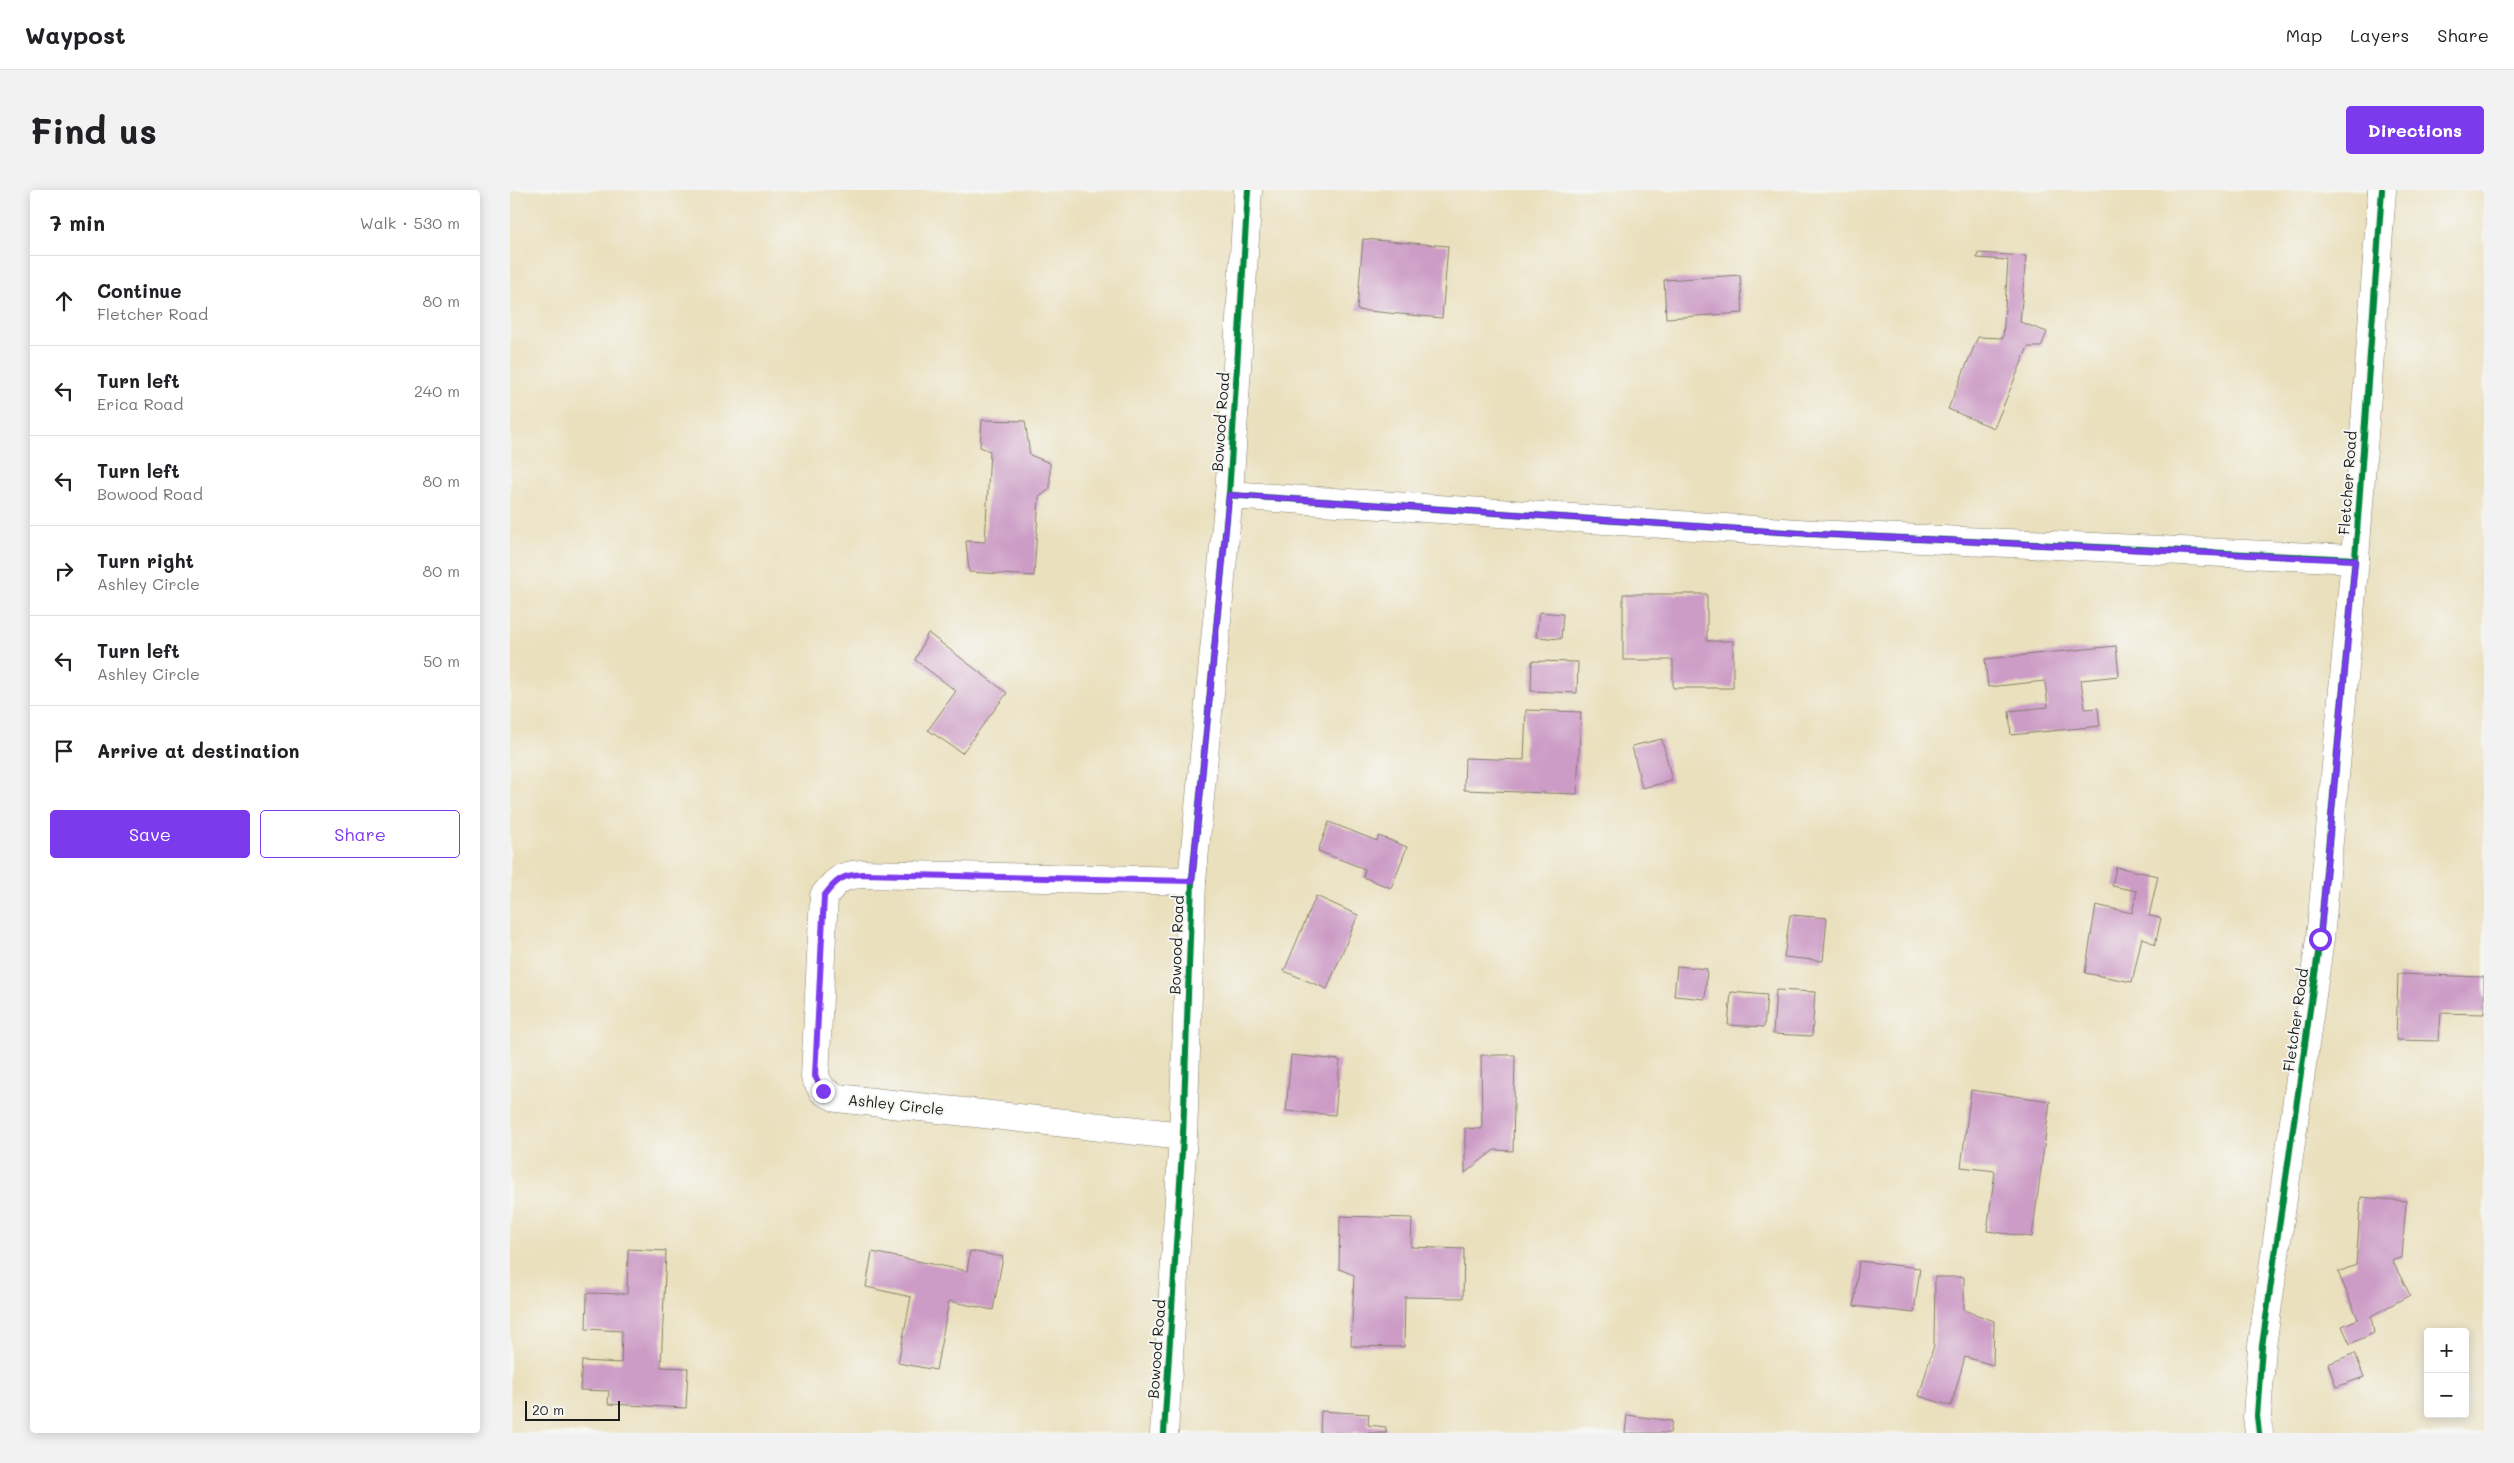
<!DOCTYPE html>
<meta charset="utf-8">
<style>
:root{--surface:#fff;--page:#f2f2f2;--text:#202124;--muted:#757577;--line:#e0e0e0;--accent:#7c3aed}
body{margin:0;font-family:Mali,sans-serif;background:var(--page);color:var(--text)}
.controls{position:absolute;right:15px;bottom:15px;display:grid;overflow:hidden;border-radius:5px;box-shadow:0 2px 12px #0003}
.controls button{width:45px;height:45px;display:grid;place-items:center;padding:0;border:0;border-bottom:1px solid var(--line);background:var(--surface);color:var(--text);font:25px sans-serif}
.scale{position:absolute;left:15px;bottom:12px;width:95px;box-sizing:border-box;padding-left:5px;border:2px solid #1c1c1c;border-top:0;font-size:14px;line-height:18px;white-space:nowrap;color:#1c1c1c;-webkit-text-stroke:4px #f6f6f2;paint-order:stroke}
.stop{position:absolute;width:15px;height:15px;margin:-11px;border:4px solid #7c3aed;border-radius:50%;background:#fff}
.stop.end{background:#7c3aed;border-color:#fff;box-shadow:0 1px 5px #0008}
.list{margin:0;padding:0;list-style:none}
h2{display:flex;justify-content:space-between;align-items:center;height:65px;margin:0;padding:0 20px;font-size:21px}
h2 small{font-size:16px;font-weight:400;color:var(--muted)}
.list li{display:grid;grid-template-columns:32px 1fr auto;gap:15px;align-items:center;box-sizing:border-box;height:90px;padding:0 20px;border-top:1px solid var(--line)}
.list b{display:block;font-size:19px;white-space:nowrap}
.list p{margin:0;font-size:16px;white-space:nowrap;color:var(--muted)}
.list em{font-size:16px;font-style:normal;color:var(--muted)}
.actions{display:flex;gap:10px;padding:15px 20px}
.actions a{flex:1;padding:11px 0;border:1px solid var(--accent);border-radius:5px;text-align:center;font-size:18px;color:var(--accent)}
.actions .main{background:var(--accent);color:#fff}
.icon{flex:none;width:28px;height:28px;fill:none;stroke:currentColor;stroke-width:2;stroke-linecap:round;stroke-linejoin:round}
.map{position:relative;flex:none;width:1974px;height:1243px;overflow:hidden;border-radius:5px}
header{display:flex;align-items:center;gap:30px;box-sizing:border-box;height:70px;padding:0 25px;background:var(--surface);border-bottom:1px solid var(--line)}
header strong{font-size:24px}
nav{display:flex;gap:28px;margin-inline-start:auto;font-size:18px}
.intro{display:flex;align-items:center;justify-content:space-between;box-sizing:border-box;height:120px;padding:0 30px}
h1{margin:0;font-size:35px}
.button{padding:12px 22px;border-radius:5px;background:var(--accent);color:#fff;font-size:18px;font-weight:700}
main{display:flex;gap:30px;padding:0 30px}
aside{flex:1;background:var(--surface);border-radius:5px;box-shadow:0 2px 12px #0003}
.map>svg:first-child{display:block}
</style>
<header>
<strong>Waypost</strong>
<nav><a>Map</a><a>Layers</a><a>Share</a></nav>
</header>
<div class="intro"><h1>Find us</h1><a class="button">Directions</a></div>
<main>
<aside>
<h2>7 min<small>Walk · 530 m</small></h2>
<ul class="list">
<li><svg class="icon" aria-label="ahead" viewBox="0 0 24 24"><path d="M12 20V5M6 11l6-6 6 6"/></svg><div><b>Continue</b><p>Fletcher Road</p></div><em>80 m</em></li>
<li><svg class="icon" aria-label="left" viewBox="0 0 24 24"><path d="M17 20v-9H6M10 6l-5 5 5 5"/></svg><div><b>Turn left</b><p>Erica Road</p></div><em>240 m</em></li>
<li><svg class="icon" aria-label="left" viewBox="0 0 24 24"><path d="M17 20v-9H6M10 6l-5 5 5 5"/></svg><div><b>Turn left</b><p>Bowood Road</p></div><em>80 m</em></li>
<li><svg class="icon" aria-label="right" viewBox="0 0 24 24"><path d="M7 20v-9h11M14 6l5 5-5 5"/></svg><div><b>Turn right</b><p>Ashley Circle</p></div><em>80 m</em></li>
<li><svg class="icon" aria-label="left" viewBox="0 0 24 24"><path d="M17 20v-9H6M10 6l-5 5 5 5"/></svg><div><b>Turn left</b><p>Ashley Circle</p></div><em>50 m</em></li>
<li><svg class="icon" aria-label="arrive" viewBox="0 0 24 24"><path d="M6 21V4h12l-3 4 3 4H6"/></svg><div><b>Arrive at destination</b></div></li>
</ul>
<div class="actions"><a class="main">Save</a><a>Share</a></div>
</aside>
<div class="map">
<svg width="1974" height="1243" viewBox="0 0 1974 1243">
<rect width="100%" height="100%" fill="#f6f6f2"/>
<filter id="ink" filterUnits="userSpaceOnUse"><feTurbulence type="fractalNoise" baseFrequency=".02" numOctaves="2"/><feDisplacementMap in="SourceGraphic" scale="10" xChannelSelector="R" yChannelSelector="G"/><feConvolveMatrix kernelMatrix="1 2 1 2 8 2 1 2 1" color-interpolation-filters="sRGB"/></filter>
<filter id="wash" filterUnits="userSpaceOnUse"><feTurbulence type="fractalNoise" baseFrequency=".0096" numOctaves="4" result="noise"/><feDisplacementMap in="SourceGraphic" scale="20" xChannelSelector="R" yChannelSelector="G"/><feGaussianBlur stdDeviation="1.12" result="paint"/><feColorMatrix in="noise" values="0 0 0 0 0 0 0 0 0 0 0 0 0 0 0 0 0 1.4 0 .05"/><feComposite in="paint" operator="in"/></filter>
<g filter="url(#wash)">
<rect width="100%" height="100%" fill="#eae0bd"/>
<g id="blocks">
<g fill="#cc9bc6">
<polygon points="853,49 938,56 932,128 847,120"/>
<polygon points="1468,63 1516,66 1510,132 1537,142 1531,157 1518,157 1484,238 1438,219 1468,147 1493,148 1498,70 1467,68"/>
<polygon points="1230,85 1233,123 1156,128 1154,90"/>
<polygon points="472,230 515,231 520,265 540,273 540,299 529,307 524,386 459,382 456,351 475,352 480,261 470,257"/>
<polygon points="1113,404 1197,404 1197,451 1223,451 1223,498 1163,498 1163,470 1113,470"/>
<polygon points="1029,422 1053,424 1051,449 1026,447"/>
<polygon points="418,443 497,503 452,563 418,540 446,501 405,470"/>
<polygon points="1606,456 1609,486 1571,490 1575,519 1588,518 1590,536 1501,545 1499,521 1538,517 1535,491 1478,497 1475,469"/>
<polygon points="1022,471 1068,472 1067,503 1021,501"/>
<polygon points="1016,520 1071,522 1067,604 954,600 955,568 1014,570"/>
<polygon points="1152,549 1162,591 1132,598 1122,556"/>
<polygon points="819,632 867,651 869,646 897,657 881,698 853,687 855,679 808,661"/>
<polygon points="1606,677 1648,686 1639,726 1651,728 1645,755 1632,747 1622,792 1575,783 1586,715 1622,723 1627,701 1602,696"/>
<polygon points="806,706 848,725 817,799 774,781"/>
<polygon points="1280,725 1317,728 1313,771 1274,767"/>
<polygon points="1167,776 1197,779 1195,809 1164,806"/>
<polygon points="1888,784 1974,787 1974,824 1931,823 1929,851 1886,850"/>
<polygon points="1266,800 1305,802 1302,846 1263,844"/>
<polygon points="1221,802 1257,805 1254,837 1218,835"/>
<polygon points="781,865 830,870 825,925 776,921"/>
<polygon points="971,865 1005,865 1003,961 984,960 955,983 955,938 972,939"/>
<polygon points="1461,900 1540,911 1522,1047 1477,1041 1485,981 1451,977"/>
<polygon points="1851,1007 1896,1011 1892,1068 1882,1070 1900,1105 1861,1126 1864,1143 1840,1154 1832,1136 1848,1129 1828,1082 1846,1075"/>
<polygon points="830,1026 902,1028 901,1057 954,1059 953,1108 895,1107 894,1157 841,1156 844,1085 829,1079"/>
<polygon points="118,1059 156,1061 151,1177 178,1178 176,1218 98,1214 99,1201 70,1200 72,1171 111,1173 112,1141 76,1139 77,1103 117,1104"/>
<polygon points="460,1061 493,1067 483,1120 439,1111 426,1180 388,1173 401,1107 356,1097 362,1062 457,1081"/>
<polygon points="1349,1071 1410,1078 1404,1123 1344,1116"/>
<polygon points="1425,1087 1454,1087 1454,1120 1484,1131 1483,1175 1455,1167 1441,1216 1409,1206 1424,1155"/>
<polygon points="1845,1163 1854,1187 1826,1197 1818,1174"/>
<polygon points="811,1221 859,1224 858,1235 876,1237 876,1243 810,1243"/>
<polygon points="1117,1225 1162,1231 1160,1243 1115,1243"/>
</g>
</g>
</g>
<g filter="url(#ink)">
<use href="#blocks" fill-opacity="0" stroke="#837e6c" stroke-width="1"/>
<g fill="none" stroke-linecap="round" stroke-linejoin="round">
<g stroke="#837e6c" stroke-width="29">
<g id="minor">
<polyline points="719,305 1304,344 1845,369"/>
<path d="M673,946L327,908L313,901L305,887L314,706C326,690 332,685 352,684L682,691"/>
<polyline points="654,1243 673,946 682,691 719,305 738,0"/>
<polyline points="1749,1243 1747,1226 1752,1156 1810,749 1845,369 1872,0"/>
</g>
</g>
<use href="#minor" stroke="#fff" stroke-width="28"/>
<g stroke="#f6f6f2" stroke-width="9">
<g id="cycleway">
<polyline points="719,305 1304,344 1845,369"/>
<polyline points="654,1243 673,946 682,691 719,305 738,0"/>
<polyline points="1749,1243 1747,1226 1752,1156 1810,749 1845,369 1872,0"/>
</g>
</g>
<use href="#cycleway" stroke="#00873e" stroke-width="6"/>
</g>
</g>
<g fill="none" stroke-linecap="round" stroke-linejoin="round" filter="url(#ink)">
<path stroke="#7c3aed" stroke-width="6" d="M313,901L305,886L314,706C326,690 332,685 352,684L682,691L719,305L1304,344L1845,370L1810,749"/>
</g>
<g text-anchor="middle" stroke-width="4" stroke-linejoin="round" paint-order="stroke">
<g font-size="15" fill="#1c1c1c" stroke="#f6f6f2">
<text transform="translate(711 232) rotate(-86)" y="5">Bowood Road</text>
<text transform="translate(1838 293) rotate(-86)" y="5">Fletcher Road</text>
<text transform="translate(667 755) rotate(-88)" y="5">Bowood Road</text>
<text transform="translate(1786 830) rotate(-82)" y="5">Fletcher Road</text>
<text transform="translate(386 915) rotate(6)" y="5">Ashley Circle</text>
<text transform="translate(647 1159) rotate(-86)" y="5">Bowood Road</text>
</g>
</g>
</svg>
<div class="controls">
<button>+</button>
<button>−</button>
</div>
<div class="scale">20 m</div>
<div class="stop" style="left:1810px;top:749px"></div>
<div class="stop end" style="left:313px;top:901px"></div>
</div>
</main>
